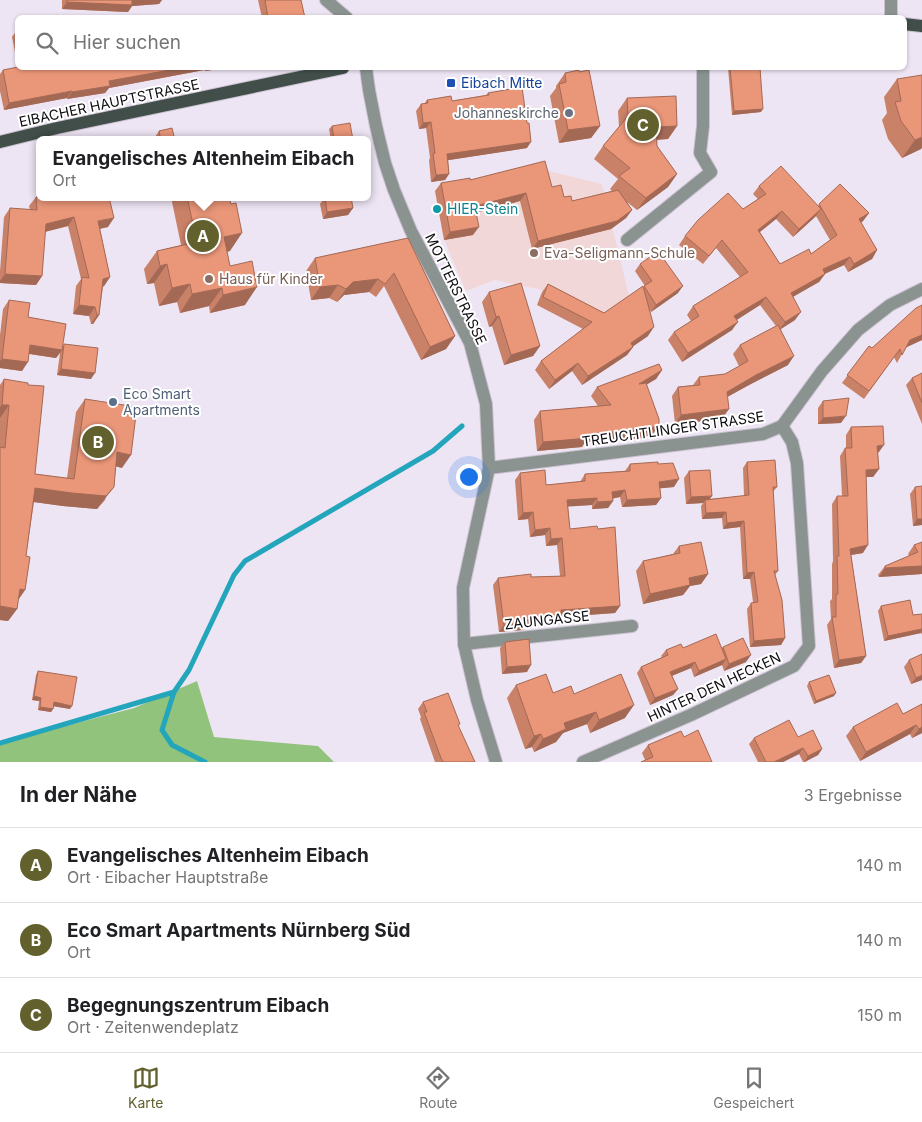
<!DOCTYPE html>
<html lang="de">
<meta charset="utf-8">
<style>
:root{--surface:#fff;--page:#f2f2f2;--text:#202124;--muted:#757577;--line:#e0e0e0;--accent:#62612e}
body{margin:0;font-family:Inter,sans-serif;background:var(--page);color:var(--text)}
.you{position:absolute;left:468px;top:476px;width:18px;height:18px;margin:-12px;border:4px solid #fff;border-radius:50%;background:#1a73e8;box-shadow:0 0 0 8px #1a73e833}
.badge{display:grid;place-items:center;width:32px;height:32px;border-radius:50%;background:var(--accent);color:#fff;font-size:16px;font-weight:700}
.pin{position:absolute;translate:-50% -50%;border:2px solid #fff;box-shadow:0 1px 5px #0006}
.popup{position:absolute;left:36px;top:136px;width:335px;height:65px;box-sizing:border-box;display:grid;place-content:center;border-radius:8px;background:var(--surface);filter:drop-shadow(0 1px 4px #0005);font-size:16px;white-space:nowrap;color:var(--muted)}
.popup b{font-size:19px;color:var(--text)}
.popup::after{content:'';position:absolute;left:50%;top:100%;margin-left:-10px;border:10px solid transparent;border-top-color:var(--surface)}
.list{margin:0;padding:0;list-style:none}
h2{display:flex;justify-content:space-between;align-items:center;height:65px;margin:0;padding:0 20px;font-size:21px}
h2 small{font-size:16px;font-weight:400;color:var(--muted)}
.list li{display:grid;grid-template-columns:32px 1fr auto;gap:15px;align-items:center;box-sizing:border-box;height:75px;padding:0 20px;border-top:1px solid var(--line)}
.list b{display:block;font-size:19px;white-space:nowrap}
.list p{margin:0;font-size:16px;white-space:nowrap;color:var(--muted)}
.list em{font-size:16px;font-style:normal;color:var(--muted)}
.icon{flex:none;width:28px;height:28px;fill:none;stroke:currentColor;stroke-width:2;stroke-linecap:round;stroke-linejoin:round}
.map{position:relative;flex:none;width:922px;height:762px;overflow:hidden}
.search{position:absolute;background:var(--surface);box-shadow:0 1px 4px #0004;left:15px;right:15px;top:15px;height:55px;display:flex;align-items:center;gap:12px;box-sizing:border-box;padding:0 18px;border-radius:8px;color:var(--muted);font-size:19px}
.sheet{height:290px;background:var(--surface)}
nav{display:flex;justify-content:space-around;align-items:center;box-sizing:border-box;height:70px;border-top:1px solid var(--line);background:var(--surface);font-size:14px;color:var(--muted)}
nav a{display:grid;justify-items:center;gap:2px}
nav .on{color:var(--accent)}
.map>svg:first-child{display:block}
</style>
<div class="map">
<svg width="922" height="762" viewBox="0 0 922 762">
<rect width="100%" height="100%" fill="#eee5f4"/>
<polygon fill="#f2d7d9" points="540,169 602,184 629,296 598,319 542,290 495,280 466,291 444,240 435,191"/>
<polygon fill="#92c37c" points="197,681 214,737 318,746 334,762 0,762 0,743 134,708"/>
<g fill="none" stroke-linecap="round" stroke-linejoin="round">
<g stroke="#23a5bb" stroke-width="5">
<polyline points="0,743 174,692"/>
<polyline points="205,762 172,745 162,730 174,692 189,670 234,575 245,561 433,451 462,426"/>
</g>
<g stroke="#cac2d0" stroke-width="14">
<g id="minor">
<polyline points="326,0 347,18"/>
<polyline points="891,0 891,18"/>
<polyline points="366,68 369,90 376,126 385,163 394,190 411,231 470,343 486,404 489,468 463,588 464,644 477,700 496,762"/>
<polyline points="627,240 711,172 700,153 703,126 703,68"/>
<polyline points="489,468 763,434 782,426 822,371 858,330 890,305 922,289"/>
<polyline points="464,644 632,626"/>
<polyline points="583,762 693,714 794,666 809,646 797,463 792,442 782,426"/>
</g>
</g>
<g stroke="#cac2d0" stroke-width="14">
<g id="primary">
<polyline points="904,24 922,26"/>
<polyline points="0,142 57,128 343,68"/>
</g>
</g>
<use href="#minor" stroke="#8b9390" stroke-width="12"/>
<use href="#primary" stroke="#414e49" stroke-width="12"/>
</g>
<g fill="#c98168" fill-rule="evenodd">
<polygon points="62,0 162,0 159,4 132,6 128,12 62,9"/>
<polygon points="258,0 301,0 305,18 262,18"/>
<polygon points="17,30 18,30 18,67 12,37"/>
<polygon points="18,68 226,68 205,71 204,70 109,88 105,93 67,99 67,98 4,110 0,91 0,74 3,70"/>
<polygon points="728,68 760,68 761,112 732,115"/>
<polygon points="565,73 600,126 591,138 559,143 550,96 556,88 556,86"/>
<polygon points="897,79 921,149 902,158 888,139 882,120 887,113 884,97"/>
<polygon points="488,93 527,148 448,160 449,174 445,180 431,182 429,160 430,158 426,128 419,129 416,111 421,104 424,104 427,100 452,101 486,95"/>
<polygon points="627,98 677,126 668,139 657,140 657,146 677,174 668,187 637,210 627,202 632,210 626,218 611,229 532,249 520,201 476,213 473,235 444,240 435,191 441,183 470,180 552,187 564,197 572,201 612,191 610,189 618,179 594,159 603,146 619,127 618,111"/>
<polygon points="332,126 353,140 331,140 329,129"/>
<polygon points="159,131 175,140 153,140"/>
<path d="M759,186L818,206L819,204L869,213L863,221L861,223L877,250L872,259L848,272L844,265L825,274L819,282L793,296L795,320L781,329L788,365L749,385L727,397L722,419L675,424L672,396L678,387L693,385L699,377L725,374L739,366L733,354L740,345L776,326L760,305L736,320L732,330L682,362L668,340L674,332L691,321L687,315L693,306L740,277L716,248L703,264L679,245L685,236L743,209L758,199L753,194ZM816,216L830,240L811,254L780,264L760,232L776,219L793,237Z"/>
<polygon points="36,197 108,227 100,229 110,277 104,286 103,287 99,315 93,324 91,324 89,316 73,314 76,286 81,279 68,226 45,232 42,276 36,285 0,283 0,271 4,217 10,208 30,210 29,206"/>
<polygon points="171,197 229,197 230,251 227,252 230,266 245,305 210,313 209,306 180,313 177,302 159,306 154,283 147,284 144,269 157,251 181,245"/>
<polygon points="325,197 353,208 348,215 323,219 320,204"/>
<polygon points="408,238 455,336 446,349 421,360 384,286 376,297 369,292 344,295 337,302 329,298 311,300 306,271 315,258"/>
<polygon points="640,264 678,293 651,312 649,309 648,336 633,346 633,347 627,355 582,385 572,371 549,389 535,370 541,361 583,329 537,305 542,292 548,284 604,313 645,286 635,271"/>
<polygon points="489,292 540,346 533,356 504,365 492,326 489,327 482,302"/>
<polygon points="9,300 63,347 64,344 91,379 57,375 60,353 56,358 29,354 22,371 0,368 0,335 3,309"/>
<polygon points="922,305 922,340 906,347 897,363 894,357 864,399 842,383 869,346 872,348"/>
<polygon points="662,370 656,379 646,384 653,434 642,438 585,442 582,447 537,451 534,420 540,411 598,406 591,396 597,387"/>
<polygon points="922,373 922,424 906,385 912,378"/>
<polygon points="4,379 35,474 67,478 76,412 85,399 122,468 115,466 105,500 97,509 63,506 34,502 26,556 25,590 18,600 17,609 8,621 0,620 0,385"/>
<polygon points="823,401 841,423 818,424 818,408"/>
<polygon points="851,427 879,452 878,453 879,469 873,477 866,477 863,553 851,555 866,656 861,663 834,668 827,625 831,619 830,601 832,599 832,564 833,561 832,504 837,496 842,496 840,456 845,448 846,448 846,435"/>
<polygon points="747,462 777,487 773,492 778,571 775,575 785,638 781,645 750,647 747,609 751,603 753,602 750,579 743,579 740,527 723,529 722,518 702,519 701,506 703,503 686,504 684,478 689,471 709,499 744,496 743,468"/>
<polygon points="630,464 658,464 674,487 660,488 661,498 656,505 622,507 620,497 612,499 613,501 608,508 592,509 592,505 568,506 570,529 598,529 620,606 615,613 559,617 556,622 539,622 537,625 525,627 523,630 499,632 493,585 498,578 560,576 557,545 546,546 545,535 530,537 528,519 518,520 515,480 520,473 546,485 580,482 585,474 625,471"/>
<polygon points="915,487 922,525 913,526 910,494"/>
<polygon points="922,542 922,574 879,577 878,575 885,566 909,556 908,554 914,545"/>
<polygon points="679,546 708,574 701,584 690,586 683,595 643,604 636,571 643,561 673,554"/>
<polygon points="881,606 913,615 922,614 922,635 921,633 884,641 878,611"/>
<polygon points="505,642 527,672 502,674 500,648"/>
<polygon points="723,647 746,662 724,671 722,665 694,677 691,668 672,676 678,689 673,695 650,705 637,673 641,667 662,657 661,656 666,650 683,648 722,648"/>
<polygon points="909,660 922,680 911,684 904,667"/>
<polygon points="38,671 70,709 54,706 53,709 51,712 38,710 39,701 32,700 36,675"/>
<polygon points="809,682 834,696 814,704 807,686"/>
<polygon points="516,685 553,693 574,694 625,718 590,733 587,724 563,733 556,742 534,752 532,747 525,749 507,698"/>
<polygon points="423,702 475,762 435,762 420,719 421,717 418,709"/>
<polygon points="922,704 922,733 912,738 910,734 860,761 846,736 853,727 903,714"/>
<polygon points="684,737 712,762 645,760 642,753 648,745"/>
<polygon points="798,737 822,749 818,755 805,762 803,762 799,754 783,762 758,762 749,744 754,738"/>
</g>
<g fill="#a46955">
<polygon points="131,0 162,0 159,4 132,6 128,12 62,9 67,2"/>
<polygon points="181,68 206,68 204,70 109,88 105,93 67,99 72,92 109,81"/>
<polygon points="208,68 226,68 205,71"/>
<polygon points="72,91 67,98 4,110 9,103"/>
<polygon points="763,109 761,112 732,115 734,111"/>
<polygon points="431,122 426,128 419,129 423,123"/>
<polygon points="600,126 591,138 559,143 568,130"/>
<polygon points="677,126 668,139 647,140 656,127"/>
<polygon points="922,137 922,148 921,149 902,158 915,140"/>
<polygon points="531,142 527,148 443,161 447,154"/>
<polygon points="449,174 445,180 431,182 436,175"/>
<polygon points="677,174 668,187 637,210 646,198"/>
<polygon points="526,193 520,201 475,213 475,208 479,205"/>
<polygon points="353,208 348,215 323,219 327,212"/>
<polygon points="821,209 815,217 793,237 799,229"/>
<polygon points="632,210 626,218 611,229 532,249 538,241"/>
<polygon points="782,211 776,219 752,238 758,230"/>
<polygon points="869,213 863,221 853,227 859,219"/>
<polygon points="74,217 68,226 40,233 46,224"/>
<polygon points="114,218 108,227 92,230 98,221"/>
<polygon points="479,227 473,235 444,240 450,232"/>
<polygon points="242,233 230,251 211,255 224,237"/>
<polygon points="877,250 872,259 848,272 854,264"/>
<polygon points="850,257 844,265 817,277 823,269"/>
<polygon points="167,264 154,283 147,284 160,266"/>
<polygon points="5,274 42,276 36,285 0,283 0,281"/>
<polygon points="825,274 819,282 786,301 791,293"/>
<polygon points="110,277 104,286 97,288 103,279"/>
<polygon points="378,279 369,292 344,295 337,302 346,289 353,282"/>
<polygon points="190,284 177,302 159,306 172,288"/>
<polygon points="338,285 329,298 311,300 320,287"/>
<polygon points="683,286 678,293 651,312 656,305"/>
<polygon points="257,287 245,305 210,313 223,295"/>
<polygon points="222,288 209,306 180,313 192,294"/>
<polygon points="766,297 760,305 729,325 734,316"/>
<polygon points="79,305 95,307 89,316 73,314"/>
<polygon points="801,312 795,320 779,330 785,322"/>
<polygon points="97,315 99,315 93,324 91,324"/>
<polygon points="499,316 492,326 489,327 496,317"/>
<polygon points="738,322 732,330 682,362 688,353"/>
<polygon points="654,327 648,336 625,352 631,343"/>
<polygon points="922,335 922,340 905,348 910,340"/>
<polygon points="455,336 446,349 421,360 430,347"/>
<polygon points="30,345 62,350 56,358 24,353"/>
<polygon points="540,346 533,356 504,365 511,355"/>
<polygon points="633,347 627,355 582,385 588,376"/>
<polygon points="794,356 788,365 749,385 720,401 727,392 756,375"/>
<polygon points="2,359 28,362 22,371 0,368 0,361"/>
<polygon points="578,363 572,371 549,389 555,380"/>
<polygon points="61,369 95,373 91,379 57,375"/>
<polygon points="662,370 656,379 633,393 639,384"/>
<polygon points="2,405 9,405 0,418 0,407"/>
<polygon points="729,409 722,419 675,424 681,415"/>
<polygon points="846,416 841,423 818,424 823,418"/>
<polygon points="659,425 653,434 642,438 585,442 582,447 537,451 543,442 588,434"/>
<polygon points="884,445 879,452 872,453 877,446"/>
<polygon points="117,452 131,455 122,468 108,464"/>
<polygon points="879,469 873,477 861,477 866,470"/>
<polygon points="679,479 674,487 654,489 659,482"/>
<polygon points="114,487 97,509 63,506 26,501 35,488"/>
<polygon points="625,490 620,497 607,499 612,492"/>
<polygon points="712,496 707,503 705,500 703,503 686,504 691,497"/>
<polygon points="597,498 592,505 562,507 567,500"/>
<polygon points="661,498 656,505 622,507 627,500"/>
<polygon points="613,501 608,508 592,509 597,502"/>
<polygon points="533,512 528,519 518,520 523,513"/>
<polygon points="726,512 722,518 702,519 706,513"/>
<polygon points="917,519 922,519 922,525 913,526"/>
<polygon points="744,521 740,527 723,529 727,523"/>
<polygon points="550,528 545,535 530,537 535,530"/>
<polygon points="562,538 557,545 546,546 551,539"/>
<polygon points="868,545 863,553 845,556 850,549"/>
<polygon points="922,566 922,574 879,577 885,568"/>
<polygon points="754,572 750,579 743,579 747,573"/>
<polygon points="708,574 701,584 690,586 683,595 643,604 650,594 689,578"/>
<polygon points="20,589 25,590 16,603"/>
<polygon points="0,606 17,609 8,621 0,620"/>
<polygon points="620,606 615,613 559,617 556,622 539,622 537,625 525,627 523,630 499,632 504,625 527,620 542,615 561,610"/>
<polygon points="922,629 921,633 884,641 888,636"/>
<polygon points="785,638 781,645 750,647 754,641"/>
<polygon points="751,655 746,662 724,671 729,664"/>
<polygon points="866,656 861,663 834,668 839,660"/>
<polygon points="726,659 722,665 694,677 699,671"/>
<polygon points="695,662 691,668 666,678 670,672"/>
<polygon points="531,665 527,672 502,674 507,667"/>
<polygon points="922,675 922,680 911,684 916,678"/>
<polygon points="678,689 673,695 650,705 655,698"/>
<polygon points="836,693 834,696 814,704 816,701"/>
<polygon points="34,696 41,698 39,701 32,700"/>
<polygon points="54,702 72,706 70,709 52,706"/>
<polygon points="634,705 625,718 590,733 599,720"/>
<polygon points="40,707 53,709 51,712 38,710"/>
<polygon points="596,712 587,724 563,733 556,742 534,752 543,739 564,723"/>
<polygon points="916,725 910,734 860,761 866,752"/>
<polygon points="922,727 922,733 912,738 919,729"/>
<polygon points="541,734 532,747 525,749 534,736"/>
<polygon points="803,748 799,754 783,762 774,762"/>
<polygon points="822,749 818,755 804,762 808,756"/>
</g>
<g fill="#ea9679" stroke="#a46955">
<polygon points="67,0 132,0 132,5 67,2"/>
<polygon points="265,0 301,0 305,18 268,18"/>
<polygon points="18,67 18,68 181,68 109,81 110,86 72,92 72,91 9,103 3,70"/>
<polygon points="730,68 760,68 763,109 734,111"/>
<polygon points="579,70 579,72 589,70 600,126 568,130 559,84 566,82 565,73"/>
<polygon points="922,75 922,137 915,140 901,121 895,102 901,101 897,79"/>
<polygon points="522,87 527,123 529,123 531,142 447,154 449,174 436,175 433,154 435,153 431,122 423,123 421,104 428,103 427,100 451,96 452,101 489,95 488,93"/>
<polygon points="676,96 677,126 656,127 657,146 677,174 646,198 619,176 630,168 603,146 628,116 627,98"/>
<polygon points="350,123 353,140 334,140 332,126"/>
<polygon points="172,128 175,140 161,140 159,131"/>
<polygon points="110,137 110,140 93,140"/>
<polygon points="545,161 552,187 561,185 564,197 571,196 572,201 618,190 632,210 617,221 538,241 526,193 479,205 479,208 475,208 479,227 450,232 441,183 470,178 470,180"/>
<polygon points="781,166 821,209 799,229 782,211 758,230 780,264 809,249 811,254 837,235 819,204 840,184 869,213 859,219 877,250 854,264 850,257 823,269 825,274 791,293 801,312 785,322 766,297 734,316 738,322 688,353 674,332 699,316 693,306 748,272 722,240 709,256 685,236 698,220 728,193 743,209 766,194 759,186"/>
<polygon points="36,197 109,197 114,218 98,221 110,277 103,279 99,315 97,315 95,307 79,305 82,277 89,278 74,217 46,224 42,276 5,274 10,208 37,210"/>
<polygon points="187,197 229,197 231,204 236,203 242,233 224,237 230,266 252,261 257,287 223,295 222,288 192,294 190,284 172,288 167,264 160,266 157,251 197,242"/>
<polygon points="325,197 351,197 353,208 327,212"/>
<polygon points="408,238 455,336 430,347 394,273 385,284 378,279 353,282 346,289 338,285 320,287 315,258"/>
<polygon points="658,251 683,286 656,305 644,286 652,281 640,264"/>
<polygon points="521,283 540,346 511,355 499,316 496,317 489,292"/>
<polygon points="548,284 604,313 643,286 654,327 631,343 633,347 588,376 578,363 555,380 541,361 592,322 543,297"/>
<polygon points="9,300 30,303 28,317 66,324 62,350 30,345 28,362 2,359"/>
<polygon points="922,305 922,335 910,340 902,355 900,349 869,391 847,375 869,346 872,348 916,308"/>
<polygon points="778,325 794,356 756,375 727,392 729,409 681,415 678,387 700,385 699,377 725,374 748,361 740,345"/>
<polygon points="64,344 98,348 95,373 61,369"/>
<polygon points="659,364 662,370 639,384 646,383 659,419 659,425 648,429 588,434 589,438 543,442 540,411 611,405 597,387"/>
<polygon points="922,373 922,403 912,378"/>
<polygon points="4,379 28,383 28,385 44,386 35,474 74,479 85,399 137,407 131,455 117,452 114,487 106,496 72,493 35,488 26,556 30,557 25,590 20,589 17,609 0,606 0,447 5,448 9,405 2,405"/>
<polygon points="849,398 846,416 823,418 823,401"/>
<polygon points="883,426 884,445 877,446 879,469 866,470 868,545 850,549 866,656 839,660 832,617 836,617 836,594 838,594 837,556 839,556 837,496 848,496 845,448 852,448 851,427"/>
<polygon points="775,460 777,487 773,487 778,571 774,571 782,600 785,638 754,641 751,603 758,602 754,572 747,573 744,521 727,523 726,512 706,513 705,500 749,495 747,462"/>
<polygon points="658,462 658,464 673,463 679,479 659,482 661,498 627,500 625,490 612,492 613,501 597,502 597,498 567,500 570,529 597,526 598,529 615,527 620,606 561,610 561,615 542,615 542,618 527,620 528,622 504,625 498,578 531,574 531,577 565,576 562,538 551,539 550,528 535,530 533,512 523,513 520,473 545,470 546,485 585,481 585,474 630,471 630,464"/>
<polygon points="710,470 712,496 691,497 689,471"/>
<polygon points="922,486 922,519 917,519 915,487"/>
<polygon points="701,542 708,574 689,578 690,585 650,594 643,561 680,553 679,546"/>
<polygon points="922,542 922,566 885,568 885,566 918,552 914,545"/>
<polygon points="910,600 913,615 922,614 922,629 888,636 881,606"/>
<polygon points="716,634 726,659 699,671 695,662 670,672 678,689 655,698 641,667 668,655 666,650 681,644 683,648"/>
<polygon points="743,638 751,655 729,664 723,647"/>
<polygon points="529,639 531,665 507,667 505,642"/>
<polygon points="922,654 922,675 916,678 909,660"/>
<polygon points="38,671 77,677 72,706 54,702 53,709 40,707 41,698 34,696"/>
<polygon points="546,674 553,693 571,686 574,694 621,674 634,705 599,720 596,712 564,723 566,729 543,739 541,734 534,736 516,685"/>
<polygon points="829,675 836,693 816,701 809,682"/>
<polygon points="448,693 460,724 458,725 475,762 443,762 441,758 424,712 427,712 423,702"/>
<polygon points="897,703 903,714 922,704 922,727 919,729 916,725 866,752 853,727"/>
<polygon points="789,720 798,737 813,730 822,749 808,756 803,748 774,762 766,762 754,738"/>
<polygon points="698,730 712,762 641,762 653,757 648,745 681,731 684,737"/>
</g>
<rect fill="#1a4fb4" stroke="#fff" stroke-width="2" x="446" y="78" width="10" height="10" rx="2.5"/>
<circle fill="#6b7280" stroke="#fff" stroke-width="2" cx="569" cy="113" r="5"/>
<circle fill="#0f9aa8" stroke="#fff" stroke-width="2" cx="437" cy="209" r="5"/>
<g fill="#8d6e63" stroke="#fff" stroke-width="2">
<circle cx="534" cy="253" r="5"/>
<circle cx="209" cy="279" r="5"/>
</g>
<circle fill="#5c6f8a" stroke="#fff" stroke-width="2" cx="113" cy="402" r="5"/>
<g text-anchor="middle" stroke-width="4" stroke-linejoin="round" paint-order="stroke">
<g font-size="14" fill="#164399" stroke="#fff" text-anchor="start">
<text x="461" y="88">Eibach Mitte</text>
</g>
<g font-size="14" fill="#100d12" stroke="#fff">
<text transform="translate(109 103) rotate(-12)" y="5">EIBACHER HAUPTSTRASSE</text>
<text transform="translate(456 289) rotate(64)" y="5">MOTTERSTRASSE</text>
<text transform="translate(673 429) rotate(-8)" y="5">TREUCHTLINGER STRASSE</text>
<text transform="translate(547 620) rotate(-6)" y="5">ZAUNGASSE</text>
<text transform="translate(714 687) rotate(-25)" y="5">HINTER DEN HECKEN</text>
</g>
<g font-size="14" fill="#5b616d" stroke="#fff" text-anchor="end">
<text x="559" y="118">Johanneskirche</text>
</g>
<g font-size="14" fill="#0d838f" stroke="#fff" text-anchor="start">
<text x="447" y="214">HIER-Stein</text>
</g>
<g font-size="14" fill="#785e54" stroke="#fff" text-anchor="start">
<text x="544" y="258">Eva-Seligmann-Schule</text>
<text x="219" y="284">Haus für Kinder</text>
</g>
<g font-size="14" fill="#4e5e75" stroke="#fff" text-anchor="start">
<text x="123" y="399">Eco Smart<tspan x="123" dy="16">Apartments</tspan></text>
</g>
</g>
</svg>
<div class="you"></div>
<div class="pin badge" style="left:203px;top:236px">A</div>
<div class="popup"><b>Evangelisches Altenheim Eibach</b>Ort</div>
<div class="pin badge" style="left:98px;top:442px">B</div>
<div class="pin badge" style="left:643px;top:125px">C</div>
<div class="search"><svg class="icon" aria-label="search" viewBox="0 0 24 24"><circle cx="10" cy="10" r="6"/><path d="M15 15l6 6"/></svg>Hier suchen</div>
</div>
<section class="sheet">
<h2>In der Nähe<small>3 Ergebnisse</small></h2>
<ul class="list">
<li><span class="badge">A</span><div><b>Evangelisches Altenheim Eibach</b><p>Ort · Eibacher Hauptstraße</p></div><em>140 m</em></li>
<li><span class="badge">B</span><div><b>Eco Smart Apartments Nürnberg Süd</b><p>Ort</p></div><em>140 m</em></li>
<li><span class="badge">C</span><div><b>Begegnungszentrum Eibach</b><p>Ort · Zeitenwendeplatz</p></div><em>150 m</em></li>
</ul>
</section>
<nav>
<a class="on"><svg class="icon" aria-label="map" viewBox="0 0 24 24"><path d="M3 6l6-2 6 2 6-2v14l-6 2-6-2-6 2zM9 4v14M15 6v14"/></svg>Karte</a>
<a><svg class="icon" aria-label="directions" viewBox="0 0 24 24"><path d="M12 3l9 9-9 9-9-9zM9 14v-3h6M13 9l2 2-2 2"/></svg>Route</a>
<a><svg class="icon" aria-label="saved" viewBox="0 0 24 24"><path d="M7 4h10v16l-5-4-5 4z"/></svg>Gespeichert</a>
</nav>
